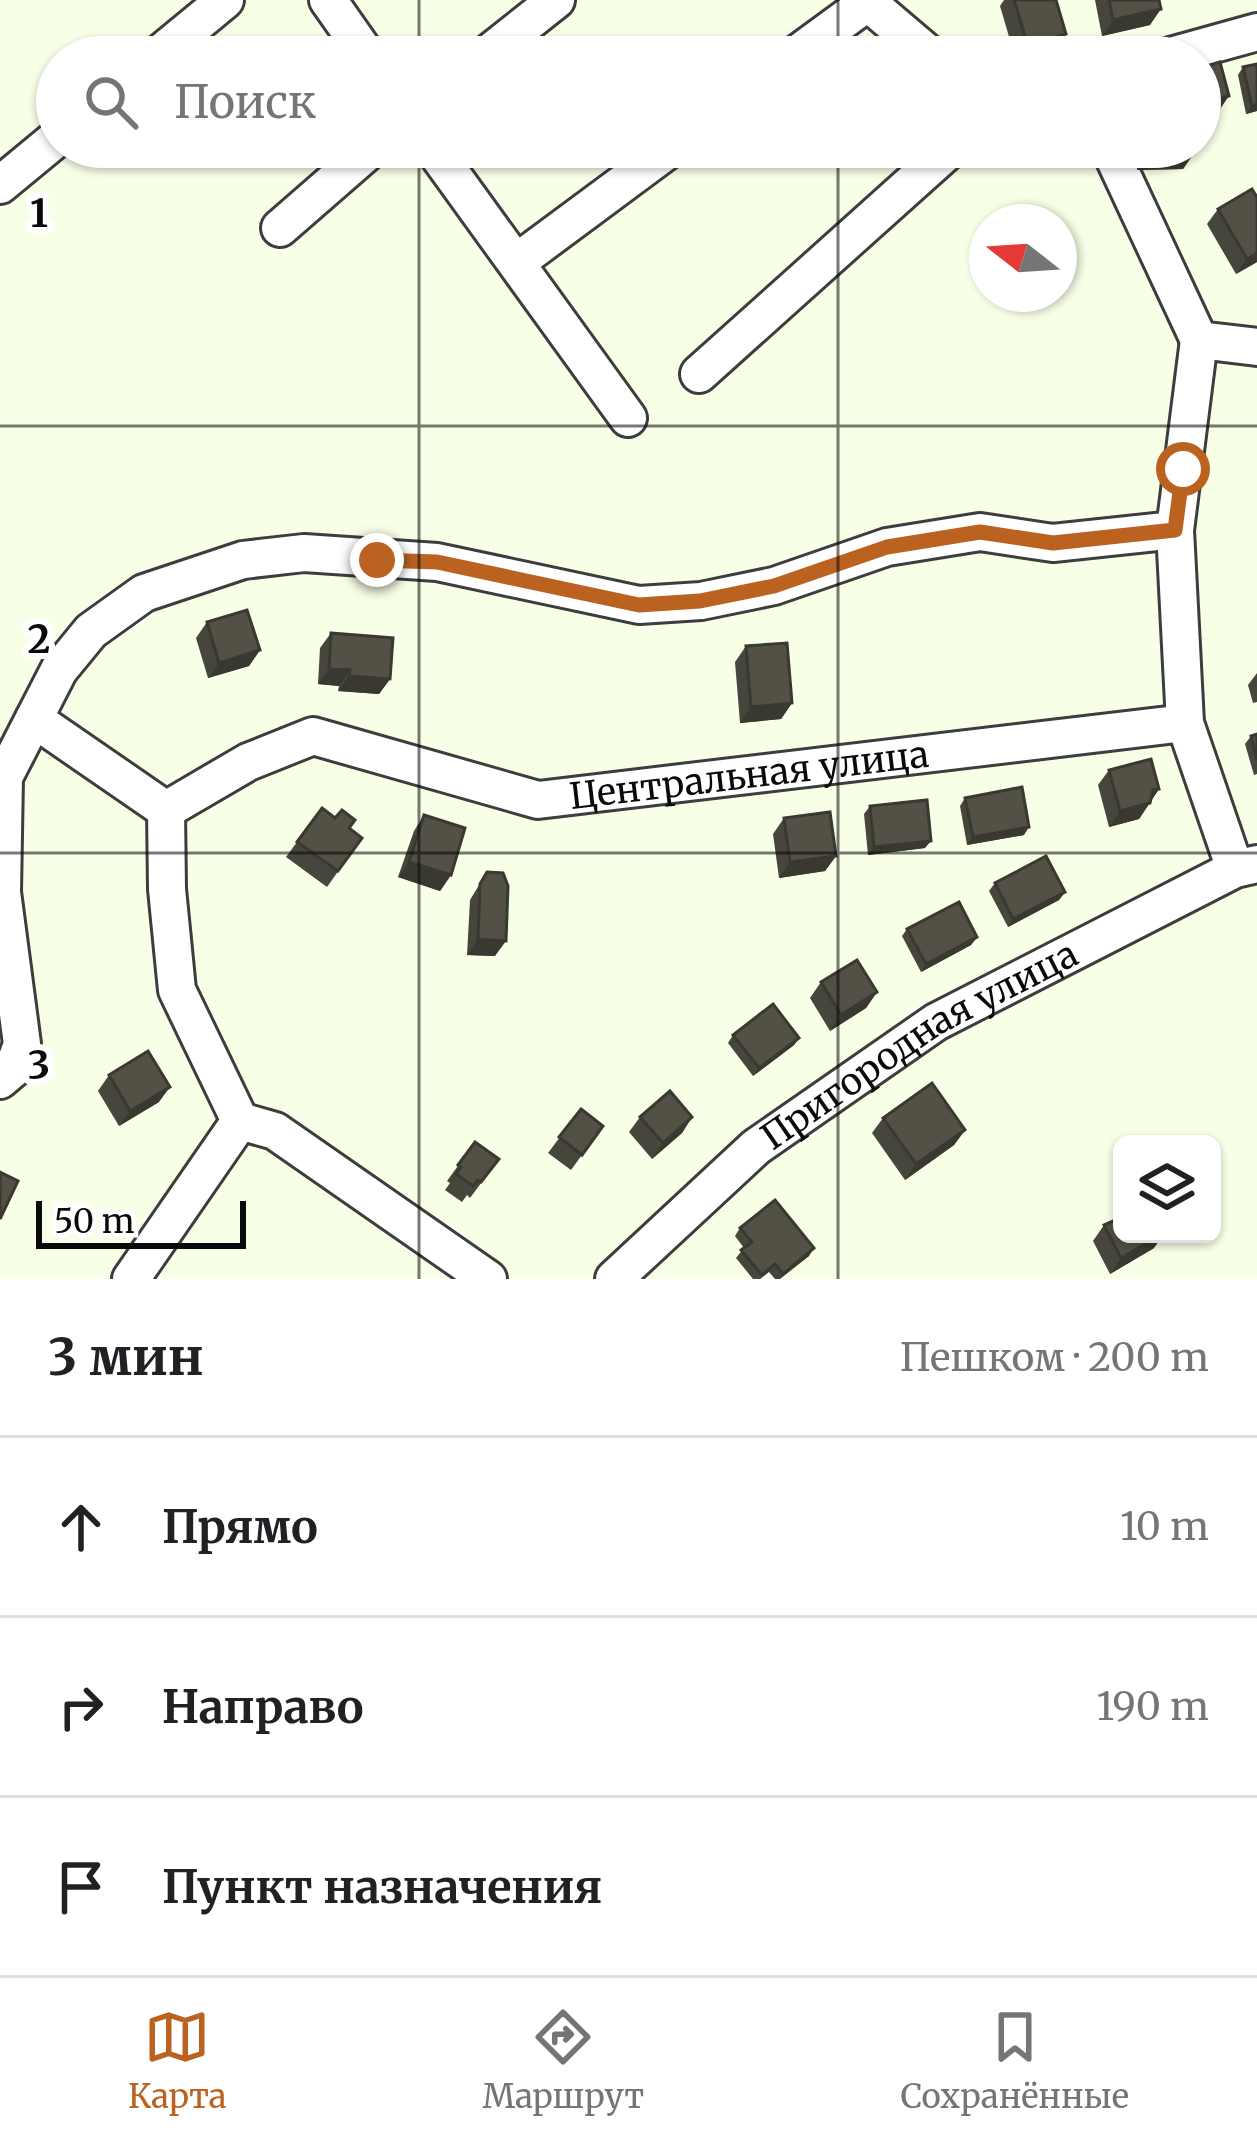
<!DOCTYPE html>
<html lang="ru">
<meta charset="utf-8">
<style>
:root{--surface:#fff;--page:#f2f2f2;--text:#202124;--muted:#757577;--line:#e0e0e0;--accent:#bb6221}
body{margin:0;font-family:Merriweather,serif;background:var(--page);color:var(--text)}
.controls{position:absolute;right:36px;bottom:36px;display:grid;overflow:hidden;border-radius:18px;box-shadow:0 3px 9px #0004}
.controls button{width:108px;height:108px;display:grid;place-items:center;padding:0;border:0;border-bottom:3px solid var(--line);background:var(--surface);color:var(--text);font:60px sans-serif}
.compass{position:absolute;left:969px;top:204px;width:108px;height:108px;border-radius:50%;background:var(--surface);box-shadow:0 3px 9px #0004;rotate:287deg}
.scale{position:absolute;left:36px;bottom:30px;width:210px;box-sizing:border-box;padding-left:12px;border:6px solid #0a0a0a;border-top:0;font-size:33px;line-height:42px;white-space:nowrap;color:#0a0a0a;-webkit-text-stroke:9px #fff;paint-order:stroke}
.stop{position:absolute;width:36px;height:36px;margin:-27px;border:9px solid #bb6221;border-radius:50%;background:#fff}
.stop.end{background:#bb6221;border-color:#fff;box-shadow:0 3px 12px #0008}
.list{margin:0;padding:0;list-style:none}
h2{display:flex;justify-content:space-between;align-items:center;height:156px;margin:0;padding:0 48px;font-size:51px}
h2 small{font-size:39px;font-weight:400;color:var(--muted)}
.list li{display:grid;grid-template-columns:78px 1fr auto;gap:36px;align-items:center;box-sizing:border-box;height:180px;padding:0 48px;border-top:3px solid var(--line)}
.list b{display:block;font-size:45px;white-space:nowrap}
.list em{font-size:39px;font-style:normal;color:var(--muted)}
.icon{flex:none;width:66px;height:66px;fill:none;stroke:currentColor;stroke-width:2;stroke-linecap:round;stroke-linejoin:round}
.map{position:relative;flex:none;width:1257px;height:1279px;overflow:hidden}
.search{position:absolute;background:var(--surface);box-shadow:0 3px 9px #0004;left:36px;right:36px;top:36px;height:132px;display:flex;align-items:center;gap:30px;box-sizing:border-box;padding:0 42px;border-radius:66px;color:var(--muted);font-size:45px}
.sheet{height:696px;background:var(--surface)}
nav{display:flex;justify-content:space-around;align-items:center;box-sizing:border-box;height:168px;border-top:3px solid var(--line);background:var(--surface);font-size:33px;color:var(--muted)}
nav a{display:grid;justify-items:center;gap:6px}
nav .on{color:var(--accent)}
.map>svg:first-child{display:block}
</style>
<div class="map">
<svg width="1257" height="1279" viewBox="0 0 1257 1279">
<rect width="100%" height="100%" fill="#f8ffe7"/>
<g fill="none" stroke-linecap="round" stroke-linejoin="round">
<g stroke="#3d3d3d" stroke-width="42">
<g id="minor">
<polyline points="328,0 368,57"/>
<polyline points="865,0 932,57"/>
<polyline points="156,57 225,0"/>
<polyline points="484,57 556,0"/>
<polyline points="793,57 868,2"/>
<polyline points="1167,57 1257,32"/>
<polyline points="432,147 628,418"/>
<polyline points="1109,147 1199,340 1257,347"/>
<polyline points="0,185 57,138"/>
<polyline points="280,228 373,147"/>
<polyline points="517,262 672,147"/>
<polyline points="1199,340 1175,530 1185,723 1235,869"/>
<polyline points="699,374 952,147"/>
<polyline points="34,719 166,810"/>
<polyline points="0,1080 13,1069 22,1044 2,892 4,777 59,670 91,631 144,593 243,560 304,553 437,562 639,605 701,601 774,586 887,547 980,532 1053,543 1175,530"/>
<polyline points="131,1279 240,1121"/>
<path id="s1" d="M488,1279L275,1131L240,1121L177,990L167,889L166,810L248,762L313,736L538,800L1185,723"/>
<path id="s2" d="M614,1279L756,1147L936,1022L1235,869L1257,864"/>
</g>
</g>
<use href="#minor" stroke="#fff" stroke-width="36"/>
</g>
<g fill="#47463c">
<polygon points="1004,0 1014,0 1066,34 1055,50 1033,57 1015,57 1000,6"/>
<polygon points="1095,0 1159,0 1150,25 1102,36"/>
<polygon points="1243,67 1257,111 1246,114 1238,75"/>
<polygon points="1137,147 1194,147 1194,153 1183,169 1137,170"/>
<polygon points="1218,209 1257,262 1236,274 1207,224"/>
<polygon points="207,622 260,650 249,666 208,678 196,638"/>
<polygon points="331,633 390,679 379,694 338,691 339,686 318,684 320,648"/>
<polygon points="746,646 792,703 781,719 740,723 735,662"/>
<polygon points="1257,673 1257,702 1253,703 1248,685"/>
<polygon points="1257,734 1257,774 1254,775 1245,744 1251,736"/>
<polygon points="1109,770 1159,789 1139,819 1109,827 1098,785"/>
<polygon points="965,798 1024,835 967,845 960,806"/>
<polygon points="870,806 925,848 868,855 864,814"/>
<polygon points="322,808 362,838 327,887 286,857"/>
<polygon points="424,815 451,875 440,891 398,877 414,831"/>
<polygon points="784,818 836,856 825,871 779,878 773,834"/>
<polygon points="487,872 495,956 467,955 470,900"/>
<polygon points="995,883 1065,892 1059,900 1008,927 989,891"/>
<polygon points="907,929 977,937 971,945 921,972 902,936"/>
<polygon points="821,982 877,992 866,1008 830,1031 810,998"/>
<polygon points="733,1035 799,1038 794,1045 753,1076 728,1043"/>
<polygon points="109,1075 159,1102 119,1126 98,1091"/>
<polygon points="581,1109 603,1126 571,1170 548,1153"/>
<polygon points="640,1117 692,1117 682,1133 652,1159 629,1132"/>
<polygon points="883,1118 965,1130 954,1145 905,1180 872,1133"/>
<polygon points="475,1142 499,1159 470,1198 467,1195 462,1202 445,1190 450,1183 447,1181"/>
<polygon points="1104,1225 1154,1248 1110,1274 1093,1241"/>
<polygon points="740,1228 809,1256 780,1279 775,1279 769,1272 760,1279 753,1279 736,1258 744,1248 735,1236"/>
</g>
<g fill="#3a3931">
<polygon points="1161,9 1150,25 1102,36 1113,20"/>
<polygon points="1066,34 1055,50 1033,57 1020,57 1028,46"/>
<polygon points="1229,96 1218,112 1200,117 1200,104"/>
<polygon points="1257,104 1257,111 1246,114 1252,106"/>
<polygon points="1194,153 1183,169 1137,170 1148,154"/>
<polygon points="1257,253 1257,262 1236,274 1247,259"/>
<polygon points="260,650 249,666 208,678 219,663"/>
<polygon points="329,669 350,670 339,686 318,684"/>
<polygon points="349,676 390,679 379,694 338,691"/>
<polygon points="792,703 781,719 740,723 751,707"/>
<polygon points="1159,789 1139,819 1109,827 1120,811 1153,790"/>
<polygon points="1029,827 1024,835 967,845 973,837"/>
<polygon points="931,841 925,848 868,855 874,847"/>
<polygon points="836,856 825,871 779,878 790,862"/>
<polygon points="409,862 451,875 440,891 398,877"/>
<polygon points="1065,892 1059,900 1008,927 1013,919"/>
<polygon points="977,937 971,945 921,972 926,964"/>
<polygon points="478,939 506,941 495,956 467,955"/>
<polygon points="877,992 866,1008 830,1031 841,1015"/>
<polygon points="799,1038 794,1045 753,1076 759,1068"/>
<polygon points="170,1087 159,1102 119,1126 130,1111"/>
<polygon points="692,1117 682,1133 652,1159 663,1143"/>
<polygon points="965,1130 954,1145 905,1180 916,1164"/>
<polygon points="1164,1234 1154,1248 1110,1274 1121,1258"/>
<polygon points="814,1248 809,1256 779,1279 783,1274"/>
</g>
<g fill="#535146" stroke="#3a3931" stroke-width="3">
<polygon points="1014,0 1056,0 1066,34 1028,46"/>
<polygon points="1109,0 1159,0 1161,9 1113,20"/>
<polygon points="1220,62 1229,96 1200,104 1200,68"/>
<polygon points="1257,64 1257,104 1252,106 1243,67"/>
<polygon points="1148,147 1194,147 1194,153 1148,154"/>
<polygon points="1252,189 1257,197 1257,253 1247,259 1218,209"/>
<polygon points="247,610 260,650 219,663 207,622"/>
<polygon points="331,633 393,638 390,679 349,676 350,670 329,669"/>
<polygon points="787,643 792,703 751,707 746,646"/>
<polygon points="1257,734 1257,760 1251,736"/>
<polygon points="1151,759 1159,789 1153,790 1150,803 1120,811 1109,770"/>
<polygon points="1022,787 1029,827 973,837 965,798"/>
<polygon points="927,800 931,841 874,847 870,806"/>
<polygon points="322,808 335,818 342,810 355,820 349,828 362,838 338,871 297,842"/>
<polygon points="830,812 836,856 790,862 784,818"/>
<polygon points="424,815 465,828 451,875 409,862"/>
<polygon points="1046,856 1065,892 1013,919 995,883"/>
<polygon points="487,872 503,873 508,886 506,941 478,939 480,884"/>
<polygon points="959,902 977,937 926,964 907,929"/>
<polygon points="857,960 877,992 841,1015 821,982"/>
<polygon points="773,1004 799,1038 759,1068 733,1035"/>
<polygon points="148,1051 170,1087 130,1111 109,1075"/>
<polygon points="932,1083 965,1130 916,1164 883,1118"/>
<polygon points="670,1091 692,1117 663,1143 640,1117"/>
<polygon points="581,1109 603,1126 582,1155 559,1137"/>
<polygon points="475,1142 499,1159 481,1182 478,1180 473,1186 456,1174 461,1167 458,1165"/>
<polygon points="0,1172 18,1181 0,1219"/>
<polygon points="775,1200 814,1248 783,1274 775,1264 762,1275 741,1250 752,1242 740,1228"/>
<polygon points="1122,1217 1122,1234 1162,1234 1121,1258 1104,1225"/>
</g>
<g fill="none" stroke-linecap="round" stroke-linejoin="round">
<polyline stroke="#bb6221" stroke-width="15" points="377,560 437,562 639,605 700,601 774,586 887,547 980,532 1053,543 1175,530 1183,469"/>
</g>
<path fill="none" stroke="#0a0a0a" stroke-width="3" stroke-opacity="0.55" d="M419,0V57M838,0V57M419,147V1279M838,147V1279M0,426H1257M0,853H1257"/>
<g text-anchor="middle" stroke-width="12" stroke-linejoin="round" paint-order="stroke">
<g font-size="36" fill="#0a0a0a" stroke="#fff">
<text dy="13" stroke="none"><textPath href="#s1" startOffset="1233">Центральная улица</textPath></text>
<text dy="13" stroke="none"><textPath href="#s2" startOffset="387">Пригородная улица</textPath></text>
</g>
</g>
<g font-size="39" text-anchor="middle" font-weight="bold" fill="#0a0a0a" stroke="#fff" stroke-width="12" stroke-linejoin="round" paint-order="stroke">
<text x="39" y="227">1</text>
<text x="39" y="653">2</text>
<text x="39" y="1079">3</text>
</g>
</svg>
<div class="controls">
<button><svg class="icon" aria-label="layers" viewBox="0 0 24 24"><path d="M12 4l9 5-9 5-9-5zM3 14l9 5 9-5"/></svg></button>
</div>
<svg class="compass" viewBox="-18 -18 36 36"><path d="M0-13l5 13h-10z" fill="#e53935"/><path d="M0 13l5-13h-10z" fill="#757577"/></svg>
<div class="scale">50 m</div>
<div class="stop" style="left:1183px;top:469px"></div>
<div class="stop end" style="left:377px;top:560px"></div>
<div class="search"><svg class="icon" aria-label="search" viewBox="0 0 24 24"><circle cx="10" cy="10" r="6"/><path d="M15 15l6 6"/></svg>Поиск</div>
</div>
<section class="sheet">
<h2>3 мин<small>Пешком · 200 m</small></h2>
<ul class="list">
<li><svg class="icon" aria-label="ahead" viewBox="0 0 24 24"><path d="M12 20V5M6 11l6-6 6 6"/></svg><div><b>Прямо</b></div><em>10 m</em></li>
<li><svg class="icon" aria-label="right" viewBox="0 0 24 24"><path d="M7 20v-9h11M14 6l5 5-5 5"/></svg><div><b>Направо</b></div><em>190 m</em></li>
<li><svg class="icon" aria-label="arrive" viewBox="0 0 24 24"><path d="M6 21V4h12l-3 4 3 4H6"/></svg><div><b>Пункт назначения</b></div></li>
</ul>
</section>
<nav>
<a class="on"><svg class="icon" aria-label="map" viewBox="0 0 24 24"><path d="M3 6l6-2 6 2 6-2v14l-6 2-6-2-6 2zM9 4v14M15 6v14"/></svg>Карта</a>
<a><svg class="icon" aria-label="directions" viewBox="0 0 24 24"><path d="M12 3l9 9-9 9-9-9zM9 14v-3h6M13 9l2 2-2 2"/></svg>Маршрут</a>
<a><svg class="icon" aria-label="saved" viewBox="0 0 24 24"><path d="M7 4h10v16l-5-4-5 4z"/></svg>Сохранённые</a>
</nav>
